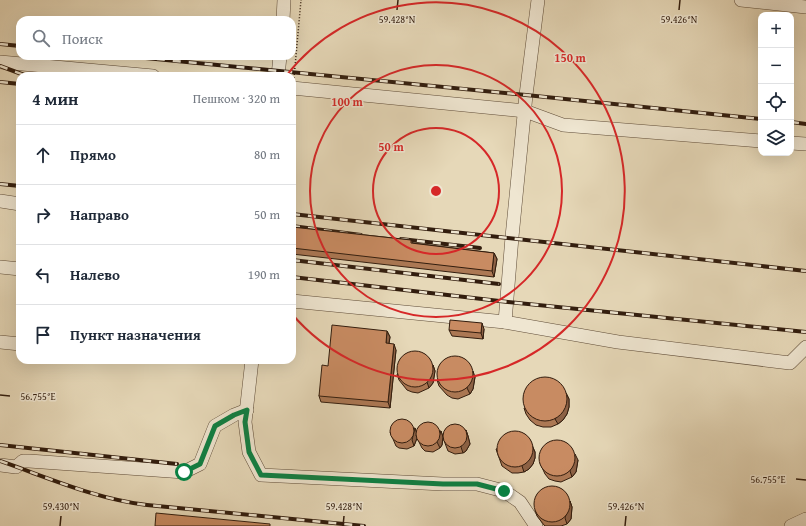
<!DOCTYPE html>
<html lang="ru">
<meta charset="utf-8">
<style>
:root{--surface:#fff;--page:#f2f2f3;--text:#1f2937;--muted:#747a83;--line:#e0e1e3}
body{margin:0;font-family:"Gentium Book Plus",serif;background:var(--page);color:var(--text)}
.controls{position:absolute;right:12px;top:12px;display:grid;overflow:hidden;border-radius:8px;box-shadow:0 4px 16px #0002}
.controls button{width:36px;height:36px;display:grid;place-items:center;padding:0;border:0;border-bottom:1px solid var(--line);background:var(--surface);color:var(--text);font:20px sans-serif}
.stop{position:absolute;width:12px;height:12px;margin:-9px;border:3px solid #0b8043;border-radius:50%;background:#fff}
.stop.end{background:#0b8043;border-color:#fff;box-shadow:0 1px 4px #0008}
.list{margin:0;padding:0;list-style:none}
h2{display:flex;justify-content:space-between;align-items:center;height:52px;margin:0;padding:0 16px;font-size:17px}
h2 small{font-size:13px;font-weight:400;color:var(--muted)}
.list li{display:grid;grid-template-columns:26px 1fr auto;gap:12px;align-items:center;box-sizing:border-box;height:60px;padding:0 16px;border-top:1px solid var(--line)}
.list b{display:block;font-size:15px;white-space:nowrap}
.list em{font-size:13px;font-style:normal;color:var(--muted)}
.icon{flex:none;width:22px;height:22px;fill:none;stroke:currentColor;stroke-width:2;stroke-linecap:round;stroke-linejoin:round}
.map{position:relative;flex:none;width:806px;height:526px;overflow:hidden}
.search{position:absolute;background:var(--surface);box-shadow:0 4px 16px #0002;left:16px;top:16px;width:280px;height:44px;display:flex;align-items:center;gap:10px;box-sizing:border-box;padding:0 14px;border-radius:12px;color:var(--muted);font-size:15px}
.panel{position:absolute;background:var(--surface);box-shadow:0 4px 16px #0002;left:16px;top:72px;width:280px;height:292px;border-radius:12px}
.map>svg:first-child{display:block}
</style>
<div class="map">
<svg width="806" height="526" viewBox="0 0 806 526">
<rect width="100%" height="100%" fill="#e6d8b8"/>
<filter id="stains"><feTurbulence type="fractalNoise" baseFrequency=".005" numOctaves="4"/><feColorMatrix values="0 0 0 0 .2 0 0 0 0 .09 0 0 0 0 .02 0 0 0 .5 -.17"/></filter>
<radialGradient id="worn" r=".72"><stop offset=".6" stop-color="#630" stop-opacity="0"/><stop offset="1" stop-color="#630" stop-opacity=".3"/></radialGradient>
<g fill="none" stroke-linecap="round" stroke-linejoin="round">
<g stroke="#5f4c38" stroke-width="14">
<g id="minor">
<polyline points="741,0 806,7"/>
<polyline points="283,20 284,0"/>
<polyline points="0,62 153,76"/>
<polyline points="278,76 280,56"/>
<polyline points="292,88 525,111 563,125 761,141"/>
<polyline points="791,143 806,144"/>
<polyline points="0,201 20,204"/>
<polyline points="0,267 20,269"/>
<polyline points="292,301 505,322 618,342 790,363 806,347"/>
<polyline points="505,322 512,237 526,95 538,0"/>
<polyline points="0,342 20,344"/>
<polyline points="252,360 245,422 249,452 261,475 443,484 477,484 504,491 520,502 536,526"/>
<polyline points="0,465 16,467 23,461 29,461 184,472 200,464 215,426 234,415 247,410"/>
<polyline points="791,526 806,519"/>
</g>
</g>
<polyline stroke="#321d0e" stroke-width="1.5" stroke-dasharray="1 2" stroke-linecap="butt" points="294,78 301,0"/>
<use href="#minor" stroke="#efe6d1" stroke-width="13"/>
<g stroke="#321d0e" stroke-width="4">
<g id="rail">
<polyline points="0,44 20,46"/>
<polyline points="125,56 526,95 761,119"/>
<polyline points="0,66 27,76"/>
<polyline points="0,82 20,84"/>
<polyline points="791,122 806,124"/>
<polyline points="0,184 20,186"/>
<polyline points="292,214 806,271"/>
<polyline points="292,226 361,235"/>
<polyline points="401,239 480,248"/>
<polyline points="292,260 499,284"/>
<polyline points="292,277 508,302 806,332"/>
<polyline points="0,445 177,464"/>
<path d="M0,461C49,478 96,499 147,505L364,526"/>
</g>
</g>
<use href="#rail" stroke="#efe6d1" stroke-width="2.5" stroke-dasharray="8" stroke-linecap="butt"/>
</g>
<g fill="#ac7854" stroke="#321d0e">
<polygon points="292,227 411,240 413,243 494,253 497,259 494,277 292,254"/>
<polygon points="484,329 483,339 452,336 449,330"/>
<polygon points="387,331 390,337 389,343 396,350 390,408 321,402 319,396 328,366"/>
<polygon points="433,365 435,371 433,383 429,388 418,393 412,392 407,390 399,380 397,374"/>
<polygon points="475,377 473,389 470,394 458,399 452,398 447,395 439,386 437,380"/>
<polygon points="566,393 569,399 569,407 567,414 563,420 558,424 551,427 543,427 536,425 530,420 526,414 524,408"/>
<polygon points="415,428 416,432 441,431 443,437 466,430 468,436 470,444 466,451 463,453 455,454 448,451 443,438 442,445 440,448 433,452 425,451 422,448 417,438 414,446 407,449 399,448 396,446 390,432"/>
<polygon points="530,440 535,452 535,458 533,464 529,469 524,472 518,473 512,473 502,466 496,449"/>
<polygon points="578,460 576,472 572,477 561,482 555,481 549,479 545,474 540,463"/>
<polygon points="570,501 572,507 571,519 567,524 561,526 545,526 544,525 537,516 535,510"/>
</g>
<g fill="#8c6145" stroke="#321d0e">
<polygon points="494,253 497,259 494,277 492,271"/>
<polygon points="482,323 484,329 483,339 481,333"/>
<polygon points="387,331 390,337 388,349 386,343"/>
<polygon points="394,344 396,350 390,408 388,402"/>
<polygon points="433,365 435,371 433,383 429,388 427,382"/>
<polygon points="473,371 475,377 473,389 470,394 467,388"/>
<polygon points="566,393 569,399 569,407 567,414 563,420 558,424 555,419"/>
<polygon points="415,428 417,434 416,435 417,438 414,446 412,440"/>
<polygon points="466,430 468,436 470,444 466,451 463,453 461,447"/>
<polygon points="441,431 443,437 442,445 440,448 437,442"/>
<polygon points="532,446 535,452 535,458 533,464 529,469 524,472 522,466"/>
<polygon points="575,454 578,460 576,472 572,477 570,471"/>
<polygon points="570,501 572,507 571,519 567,524 565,518"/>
</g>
<g fill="#c88b62" stroke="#321d0e">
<polygon points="292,227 411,240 411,243 494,253 492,271 292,248"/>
<polygon points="450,320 482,323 481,333 449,330"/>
<polygon points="332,325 387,331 386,343 394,344 388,402 319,396 322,365 328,366"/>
<circle cx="415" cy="369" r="18"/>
<circle cx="455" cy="374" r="18"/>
<circle cx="545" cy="399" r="22"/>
<circle cx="402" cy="431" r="12"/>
<circle cx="428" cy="434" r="12"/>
<circle cx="455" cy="436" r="12"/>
<circle cx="515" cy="449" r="18"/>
<circle cx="557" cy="458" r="18"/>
<circle cx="552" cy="504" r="18"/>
<polygon points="156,513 270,524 270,526 155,526"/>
</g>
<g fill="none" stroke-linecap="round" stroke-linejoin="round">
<polyline stroke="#0b8043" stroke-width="5" points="184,472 200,464 215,426 234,415 247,410 245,422 249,452 261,475 443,484 477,484 504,491"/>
</g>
<path fill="none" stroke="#321d0e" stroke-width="1.5" d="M397,10L398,0M679,10L680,0M0,395L10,396M796,479L806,480M60,526L61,516M343,526L344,516M625,526L626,516"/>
<g fill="none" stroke="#d62828" stroke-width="2">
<circle cx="436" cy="191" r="63"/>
<circle cx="436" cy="191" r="126"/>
<path d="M286 76A189 189 0 1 1 292 314"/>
</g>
<g font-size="10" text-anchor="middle" fill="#321d0e" stroke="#efe6d1" stroke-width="3" stroke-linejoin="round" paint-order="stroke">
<text x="397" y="23">59.428°N</text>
<text x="679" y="23">59.426°N</text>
<text x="38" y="400">56.755°E</text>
<text x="768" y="483">56.755°E</text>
<text x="61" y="510">59.430°N</text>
<text x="344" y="510">59.428°N</text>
<text x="626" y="510">59.426°N</text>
</g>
<circle cx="436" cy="191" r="6" fill="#d62828" stroke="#efe6d1" stroke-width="2"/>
<g font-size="12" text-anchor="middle" font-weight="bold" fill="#d62828" stroke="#efe6d1" stroke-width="3" stroke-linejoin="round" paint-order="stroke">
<text x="570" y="62">150 m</text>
<text x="347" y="106">100 m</text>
<text x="391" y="151">50 m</text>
</g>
<rect width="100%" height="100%" filter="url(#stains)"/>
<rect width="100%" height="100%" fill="url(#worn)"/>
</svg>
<div class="controls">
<button>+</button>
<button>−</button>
<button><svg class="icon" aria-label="locate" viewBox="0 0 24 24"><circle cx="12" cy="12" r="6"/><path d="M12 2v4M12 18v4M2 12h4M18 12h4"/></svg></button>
<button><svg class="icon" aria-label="layers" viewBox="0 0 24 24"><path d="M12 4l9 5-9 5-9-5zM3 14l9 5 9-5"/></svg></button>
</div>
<div class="stop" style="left:184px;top:472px"></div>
<div class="stop end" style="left:504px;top:491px"></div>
<div class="search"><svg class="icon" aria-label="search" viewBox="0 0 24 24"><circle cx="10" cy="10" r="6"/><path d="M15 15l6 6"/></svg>Поиск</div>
<section class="panel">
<h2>4 мин<small>Пешком · 320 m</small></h2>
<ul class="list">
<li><svg class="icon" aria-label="ahead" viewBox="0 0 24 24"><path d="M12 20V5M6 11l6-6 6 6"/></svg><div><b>Прямо</b></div><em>80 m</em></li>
<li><svg class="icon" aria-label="right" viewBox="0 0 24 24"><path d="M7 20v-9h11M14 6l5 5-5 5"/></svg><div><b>Направо</b></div><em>50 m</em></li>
<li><svg class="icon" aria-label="left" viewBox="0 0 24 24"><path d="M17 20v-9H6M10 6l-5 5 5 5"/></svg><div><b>Налево</b></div><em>190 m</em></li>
<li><svg class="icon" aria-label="arrive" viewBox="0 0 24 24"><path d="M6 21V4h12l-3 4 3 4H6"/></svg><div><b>Пункт назначения</b></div></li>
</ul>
</section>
</div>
